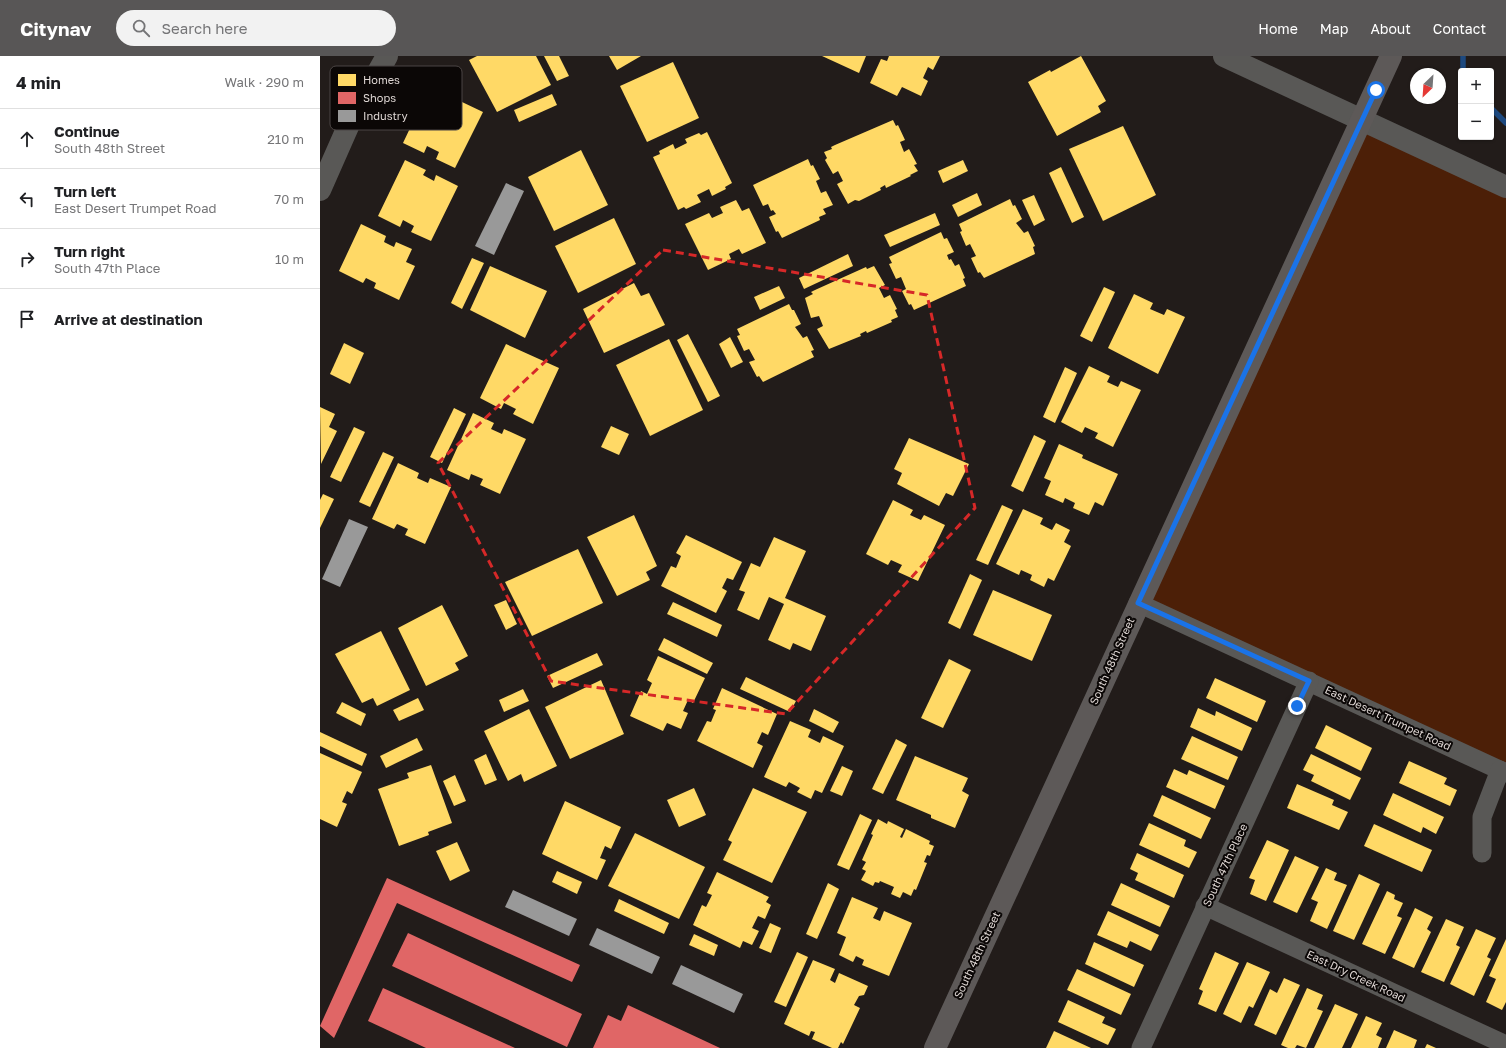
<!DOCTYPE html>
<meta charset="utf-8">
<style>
:root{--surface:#fff;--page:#f2f2f2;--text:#202124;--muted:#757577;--line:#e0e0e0;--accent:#585656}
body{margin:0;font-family:"Golos Text",sans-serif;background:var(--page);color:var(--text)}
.controls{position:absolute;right:12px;top:12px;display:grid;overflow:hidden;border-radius:4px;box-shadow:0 1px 3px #0004}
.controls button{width:36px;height:36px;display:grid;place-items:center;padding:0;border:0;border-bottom:1px solid var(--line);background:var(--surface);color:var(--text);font:20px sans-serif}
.compass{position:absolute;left:1090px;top:12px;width:36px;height:36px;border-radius:50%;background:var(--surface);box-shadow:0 1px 3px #0004;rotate:205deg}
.stop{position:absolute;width:12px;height:12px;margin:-9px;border:3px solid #1a73e8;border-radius:50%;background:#fff}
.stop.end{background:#1a73e8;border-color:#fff;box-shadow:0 1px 4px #0008}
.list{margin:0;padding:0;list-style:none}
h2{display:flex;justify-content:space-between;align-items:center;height:52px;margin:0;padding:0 16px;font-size:17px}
h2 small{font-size:13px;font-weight:400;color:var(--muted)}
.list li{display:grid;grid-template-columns:26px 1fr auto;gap:12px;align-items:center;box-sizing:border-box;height:60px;padding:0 16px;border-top:1px solid var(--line)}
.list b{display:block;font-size:15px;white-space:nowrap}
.list p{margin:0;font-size:13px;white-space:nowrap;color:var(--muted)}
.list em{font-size:13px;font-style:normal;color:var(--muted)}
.icon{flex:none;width:22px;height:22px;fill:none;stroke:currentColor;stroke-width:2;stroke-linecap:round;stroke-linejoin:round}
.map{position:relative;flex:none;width:1186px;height:992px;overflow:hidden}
header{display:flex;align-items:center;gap:24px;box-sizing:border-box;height:56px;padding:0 20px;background:var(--accent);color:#fff}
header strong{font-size:19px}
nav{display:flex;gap:22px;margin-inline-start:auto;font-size:14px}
.search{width:280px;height:36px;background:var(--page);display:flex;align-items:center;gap:10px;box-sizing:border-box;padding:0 14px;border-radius:22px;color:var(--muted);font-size:15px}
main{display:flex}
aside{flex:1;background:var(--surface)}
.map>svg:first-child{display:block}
</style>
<header>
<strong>Citynav</strong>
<div class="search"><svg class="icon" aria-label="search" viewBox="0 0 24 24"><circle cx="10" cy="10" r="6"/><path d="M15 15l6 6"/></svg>Search here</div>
<nav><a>Home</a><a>Map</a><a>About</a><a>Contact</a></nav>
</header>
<main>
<aside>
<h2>4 min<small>Walk · 290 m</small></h2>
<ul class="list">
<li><svg class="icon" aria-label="ahead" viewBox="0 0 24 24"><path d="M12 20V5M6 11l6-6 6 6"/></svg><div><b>Continue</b><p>South 48th Street</p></div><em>210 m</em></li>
<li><svg class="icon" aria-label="left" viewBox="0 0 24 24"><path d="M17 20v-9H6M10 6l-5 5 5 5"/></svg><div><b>Turn left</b><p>East Desert Trumpet Road</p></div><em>70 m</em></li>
<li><svg class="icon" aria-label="right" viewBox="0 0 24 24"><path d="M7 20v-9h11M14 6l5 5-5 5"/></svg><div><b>Turn right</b><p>South 47th Place</p></div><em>10 m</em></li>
<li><svg class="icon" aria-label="arrive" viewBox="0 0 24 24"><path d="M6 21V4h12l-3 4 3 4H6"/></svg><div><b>Arrive at destination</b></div></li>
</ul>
</aside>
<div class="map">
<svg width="1186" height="992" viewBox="0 0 1186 992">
<rect width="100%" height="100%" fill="#221c1a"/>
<polygon fill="#4c1f07" points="1042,63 1186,131 1186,717 818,547"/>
<g fill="#ffd966">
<polygon points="157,0 216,0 231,29 177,56 149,4"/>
<polygon points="224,0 239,0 249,20 237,25"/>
<polygon points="289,0 321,0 297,14"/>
<polygon points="502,0 546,0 539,17"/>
<polygon points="569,0 620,0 613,14 608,11 603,22 608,25 601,40 582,31 577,40 550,27 561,3 567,5"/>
<polygon points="761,0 786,45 778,50 781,56 737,80 708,26 730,14 731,16"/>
<polygon points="353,6 379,62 327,86 300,30"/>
<polygon points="110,30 131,40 128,45 139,51 142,46 163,56 135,112 116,103 119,96 107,90 104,97 83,87"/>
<polygon points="232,38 237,49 199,66 194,54"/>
<polygon points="573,64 576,70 578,69 585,84 580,86 584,96 589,93 597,108 594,109 598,115 590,119 591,120 566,132 565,129 560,132 561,134 539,145 535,144 528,148 517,128 523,125 518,115 513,118 505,104 507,102 504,96 512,93 511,91 515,89"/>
<polygon points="803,70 836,139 783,165 749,93"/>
<polygon points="387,76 412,127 405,131 406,133 392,140 389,133 377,139 381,146 366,153 364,151 358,154 333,101 340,98 339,95 353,88 355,93 367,87 365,83 379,77 381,79"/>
<polygon points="261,94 288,149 234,175 208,121"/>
<polygon points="488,103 491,110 493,109 500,123 496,125 501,137 506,135 513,149 503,153 506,158 499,161 500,164 462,182 458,175 456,176 449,161 456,158 453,154 451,155 448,148 443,150 433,129"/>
<polygon points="85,104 106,114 103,119 114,125 116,119 138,130 111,185 91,176 94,170 83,164 80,171 58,160"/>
<polygon points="643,104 648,115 623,127 618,115"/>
<polygon points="741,111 764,161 752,167 729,117"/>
<polygon points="657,137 662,149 638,161 632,149"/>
<polygon points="714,139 725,164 714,170 702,144"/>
<polygon points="690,143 693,150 695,149 702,163 696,167 704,177 708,175 715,190 713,191 715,198 664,222 660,216 658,217 651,202 656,200 650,188 646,190 640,176 642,175 639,168"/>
<polygon points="416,144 422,155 429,152 446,187 422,198 419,193 409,198 411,203 388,214 365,168 389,157 392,162 403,157 400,151"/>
<polygon points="615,157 620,169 570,191 564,179"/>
<polygon points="294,162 316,208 258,237 235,190"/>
<polygon points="41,168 66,180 64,186 74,191 76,186 92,193 86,206 95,210 79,244 54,232 56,227 46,222 43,227 19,215"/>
<polygon points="621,176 624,183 627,182 634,196 627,199 629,204 631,203 635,210 639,208 645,222 643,223 646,230 594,254 591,248 589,249 582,235 586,233 581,221 576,223 569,208 572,207 569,201"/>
<polygon points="528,198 533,210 484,233 479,222"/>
<polygon points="152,202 164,207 142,253 131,247"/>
<polygon points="170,210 227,235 205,282 150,254"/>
<polygon points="554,210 565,229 559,232 564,242 570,239 577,253 575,254 578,261 571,264 572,266 547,277 546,275 540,278 541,280 509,293 497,273 503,270 499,260 491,262 485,242 493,238 491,236 495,234 546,211 547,213"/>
<polygon points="314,227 321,240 329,237 345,269 284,297 263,253"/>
<polygon points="459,230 465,242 440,254 434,241"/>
<polygon points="784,231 795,236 772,286 760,280"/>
<polygon points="814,238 833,247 830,253 844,259 847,253 865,261 838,318 788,292"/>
<polygon points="469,248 472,254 474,254 481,268 475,271 483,282 487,280 494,294 491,295 494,301 443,326 439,320 437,321 429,306 435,304 429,293 424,295 417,280 420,279 417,273"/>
<polygon points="368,278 400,340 388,346 357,284"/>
<polygon points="410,281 423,306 411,312 399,288"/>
<polygon points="349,283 383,354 330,380 296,309"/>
<polygon points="24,287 44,297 30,328 10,318"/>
<polygon points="186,288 239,312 213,368 193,358 196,353 184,347 181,353 160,342"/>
<polygon points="769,310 790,320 787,326 798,331 801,325 821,334 793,391 775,382 778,377 765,371 762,377 741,366"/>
<polygon points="745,311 757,317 735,367 723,361"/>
<polygon points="0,351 15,358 9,371 17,375 1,408"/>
<polygon points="134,352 146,358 122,407 110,401"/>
<polygon points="153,357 174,367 171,373 182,378 184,373 206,383 180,438 160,429 163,423 151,418 149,424 127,414"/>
<polygon points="291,370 309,378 299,399 281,391"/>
<polygon points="34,371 45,376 21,426 10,421"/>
<polygon points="714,379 726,385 703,436 691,430"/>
<polygon points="589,382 649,408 633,440 626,437 619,450 577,428 582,417 574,413"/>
<polygon points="739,388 763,399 762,402 798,418 783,450 775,446 769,459 753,452 755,447 745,442 743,447 725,439 731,425 724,422"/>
<polygon points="63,396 74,401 50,451 39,446"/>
<polygon points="78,407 99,417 97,422 108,427 110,422 131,431 105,488 85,479 88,473 77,468 74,473 52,463"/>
<polygon points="3,438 14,443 0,472 0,444"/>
<polygon points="573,444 593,454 590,459 601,464 604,459 625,469 598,525 578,516 582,509 571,504 568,509 546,498"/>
<polygon points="682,449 693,454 668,509 656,504"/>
<polygon points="703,453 723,462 720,468 732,474 736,467 750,474 744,486 751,490 734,525 728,522 724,531 710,524 712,519 701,514 699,519 676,508"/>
<polygon points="314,459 337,510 326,516 330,524 297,540 267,481"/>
<polygon points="366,479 422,506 413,524 407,522 402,532 407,535 396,557 341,530 351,510 356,512 361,500 356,497"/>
<polygon points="454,481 486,495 465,542 506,560 491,595 473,587 470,594 448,584 464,548 449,541 439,564 417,554 425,536 419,534 431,507 440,511"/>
<polygon points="258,493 283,547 212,580 185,526"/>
<polygon points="650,518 662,524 640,573 628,567"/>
<polygon points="673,534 732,559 712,605 653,579"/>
<polygon points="186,544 197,568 186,574 174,549"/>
<polygon points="353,546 402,569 397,581 347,558"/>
<polygon points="122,549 148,600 135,607 139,614 106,630 78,572"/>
<polygon points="61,575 90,634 57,650 53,642 42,647 15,598"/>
<polygon points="344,582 393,607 387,618 338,594"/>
<polygon points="277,597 283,609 233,632 227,620"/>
<polygon points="338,600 385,622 373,647 368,644 363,655 368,657 361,673 347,667 343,675 310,660 321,635 327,638 332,627 327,624"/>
<polygon points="629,603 651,614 623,672 601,662"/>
<polygon points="426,621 476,645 470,656 420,633"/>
<polygon points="895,622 946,645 937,666 886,642"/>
<polygon points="281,624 304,678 250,703 225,651"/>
<polygon points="402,632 457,658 448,679 442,676 437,687 443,690 433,712 377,685 387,665 391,666 396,654 393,653"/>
<polygon points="203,633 209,645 184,656 179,644"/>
<polygon points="98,642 104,654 79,665 73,654"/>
<polygon points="22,646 46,658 41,670 16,657"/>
<polygon points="878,652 895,660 896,655 932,672 922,695 870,671"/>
<polygon points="209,653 237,710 204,726 201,718 188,725 164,675"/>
<polygon points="494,653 519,666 513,677 489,665"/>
<polygon points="470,665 491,674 488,681 500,687 503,680 524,690 502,737 495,734 491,743 477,736 480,732 469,726 466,731 444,721"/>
<polygon points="1006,669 1052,692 1041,715 995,692"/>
<polygon points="0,676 47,698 42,710 0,690"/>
<polygon points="872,680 918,701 908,724 861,703"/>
<polygon points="97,682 103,694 66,712 60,700"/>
<polygon points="576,683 587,689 563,738 552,733"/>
<polygon points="0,697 42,716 32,738 27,735 22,746 27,748 17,771 0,763"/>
<polygon points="166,698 177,724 165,729 154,704"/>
<polygon points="991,698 1041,722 1030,744 991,725 994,719 983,714"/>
<polygon points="595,700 648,722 642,735 649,739 635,772 611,762 611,759 576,744"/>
<polygon points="1089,705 1127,722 1124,728 1137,734 1130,750 1079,727"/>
<polygon points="111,709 132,767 108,776 109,779 79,790 58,733 89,722 87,717"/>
<polygon points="522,710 533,715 522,740 510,735"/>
<polygon points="854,713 867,719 869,714 905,730 895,753 846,731"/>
<polygon points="135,719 146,745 134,750 123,725"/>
<polygon points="977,728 1014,744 1012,749 1028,756 1019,774 967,752"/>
<polygon points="374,732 386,759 359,771 347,744"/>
<polygon points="433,732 487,756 452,827 403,804 412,786 408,784"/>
<polygon points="1073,737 1124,761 1116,778 1103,771 1101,777 1063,759"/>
<polygon points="842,739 891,762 881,783 833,760"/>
<polygon points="245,745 301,771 291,793 285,790 280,802 286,804 277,824 222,798"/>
<polygon points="540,758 552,764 529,814 517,809"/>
<polygon points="558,763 567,768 568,765 584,773 580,781 582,782 586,773 610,785 609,788 614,790 610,800 607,799 604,806 607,807 596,834 594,833 591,840 583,836 580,842 571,838 574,831 560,825 559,827 555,826 553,830 541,824 546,815 542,813 546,806 542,804 553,779 551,778"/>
<polygon points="829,767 866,784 864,790 877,796 869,812 819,789"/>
<polygon points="1054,768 1112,794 1102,816 1044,790"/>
<polygon points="315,777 385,811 359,863 288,830"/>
<polygon points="947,784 969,794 946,845 930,838 935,824 929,822"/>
<polygon points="137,786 150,815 130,825 116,795"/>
<polygon points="817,797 864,819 854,842 815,824 818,817 810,813"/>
<polygon points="975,800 999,811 977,857 953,846"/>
<polygon points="1006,812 1017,817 1014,824 1027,829 1007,873 990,865 998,846 991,843"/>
<polygon points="237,815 262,826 257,838 232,826"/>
<polygon points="397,816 449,841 446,846 451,849 445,863 438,860 432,872 439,875 432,889 423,885 420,892 373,869 382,849 386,851 392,839 387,837"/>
<polygon points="1039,818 1060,828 1034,884 1013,875"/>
<polygon points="508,827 519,833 497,883 486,878"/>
<polygon points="801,827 850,850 840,871 791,849"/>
<polygon points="1067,835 1075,839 1074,843 1083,847 1077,860 1082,862 1065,898 1042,888"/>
<polygon points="532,841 558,852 553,862 560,865 564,855 592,867 569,920 542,909 544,904 536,900 533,906 519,899 526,881 517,877"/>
<polygon points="299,843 349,867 344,878 294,855"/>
<polygon points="1095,852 1113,861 1107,873 1111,876 1094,912 1072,902"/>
<polygon points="788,855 839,879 831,895 810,885 807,892 777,879"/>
<polygon points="1126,863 1144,871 1136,889 1140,891 1124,926 1101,916"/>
<polygon points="450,867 461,872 451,897 439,892"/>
<polygon points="1156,873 1176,882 1167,901 1171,903 1154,940 1130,928"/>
<polygon points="374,878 398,889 394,900 369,889"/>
<polygon points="1186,883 1186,946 1182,954 1166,946 1176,923 1169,920"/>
<polygon points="774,886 824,909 814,931 765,908"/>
<polygon points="477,896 488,901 466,951 454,946"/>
<polygon points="895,896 919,907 896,956 878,948 883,935 879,933"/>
<polygon points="493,904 515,913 510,924 515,927 519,917 548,930 544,939 539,940 534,949 540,952 523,988 521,986 518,992 512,992 492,983 495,976 491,975 489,980 464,968"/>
<polygon points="927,906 950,916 933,952 929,950 921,967 903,958"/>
<polygon points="757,913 811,938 801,959 747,934"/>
<polygon points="964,922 980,929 956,979 934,969 950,933 957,937"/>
<polygon points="987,932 1003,939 997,953 1003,955 986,992 977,989 975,992 968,992 961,989"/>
<polygon points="748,944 785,961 782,967 796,973 788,989 738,966"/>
<polygon points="1015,948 1038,958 1022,992 994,992"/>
<polygon points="1046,960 1062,967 1056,979 1062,982 1058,992 1031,992"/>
<polygon points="1074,974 1097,984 1094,992 1066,992"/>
<polygon points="734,975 771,992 726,992"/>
<polygon points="1107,988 1116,992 1105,992"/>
</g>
<g fill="#e06666">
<polygon points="67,822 260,909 252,926 77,847 14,982 0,970"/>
<polygon points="88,877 262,958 247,991 72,910"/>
<polygon points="63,932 195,992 106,992 48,965"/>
<polygon points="308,949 400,992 273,992 288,959 301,965"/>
</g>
<g fill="#999">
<polygon points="186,127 204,135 174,199 155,190"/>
<polygon points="29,463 48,471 20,531 2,523"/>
<polygon points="193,834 257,863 249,880 185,851"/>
<polygon points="277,872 340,901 332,918 269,889"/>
<polygon points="361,909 423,938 414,957 352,928"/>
</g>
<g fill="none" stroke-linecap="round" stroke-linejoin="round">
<g stroke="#1d497f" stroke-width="5.5">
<polyline points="1143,15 1143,0"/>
<polyline points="1171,52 1186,67"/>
</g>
<g stroke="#595856" stroke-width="19">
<polyline points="818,547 1186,717"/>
<polyline points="1162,797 1162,761 1180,714"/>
<polyline points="885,850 1186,989"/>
<polyline points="821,992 989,625"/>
</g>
<g stroke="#595856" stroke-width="22">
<polyline points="904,0 1186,131"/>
<polyline points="0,134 30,66 67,0"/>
</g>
<polyline stroke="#5d5958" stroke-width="22" points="615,992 1071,0"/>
</g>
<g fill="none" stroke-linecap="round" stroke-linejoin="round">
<polyline stroke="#1a73e8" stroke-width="5" points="977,650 989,625 818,547 1056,34"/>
</g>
<path fill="none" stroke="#d62828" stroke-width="3" stroke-dasharray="8 5" stroke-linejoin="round" d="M343,194L607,239L655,452L466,658L231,625L118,407Z"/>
<g text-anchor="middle" stroke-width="4" stroke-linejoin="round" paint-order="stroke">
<g font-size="11" fill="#dfd7d4" stroke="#0b0706">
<text transform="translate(792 605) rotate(-66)" y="4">South 48th Street</text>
<text transform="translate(1068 662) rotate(25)" y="4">East Desert Trumpet Road</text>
<text transform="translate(905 809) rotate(-65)" y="4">South 47th Place</text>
<text transform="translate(657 899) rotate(-65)" y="4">South 48th Street</text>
<text transform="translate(1036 920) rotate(25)" y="4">East Dry Creek Road</text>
</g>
</g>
<rect x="10" y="10" width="132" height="64" rx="6" fill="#0b0706" stroke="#4b4544" stroke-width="1"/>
<rect x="18" y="18" width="18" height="12" fill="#ffd966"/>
<rect x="18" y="36" width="18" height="12" fill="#e06666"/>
<rect x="18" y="54" width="18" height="12" fill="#999"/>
<g font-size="11" fill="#dfd7d4">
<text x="43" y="28">Homes</text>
<text x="43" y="46">Shops</text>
<text x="43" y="64">Industry</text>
</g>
</svg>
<div class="controls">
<button>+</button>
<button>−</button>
</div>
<svg class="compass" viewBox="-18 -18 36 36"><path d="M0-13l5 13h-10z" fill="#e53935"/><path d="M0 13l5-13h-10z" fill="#757577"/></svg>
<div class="stop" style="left:1056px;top:34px"></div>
<div class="stop end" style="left:977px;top:650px"></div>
</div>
</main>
